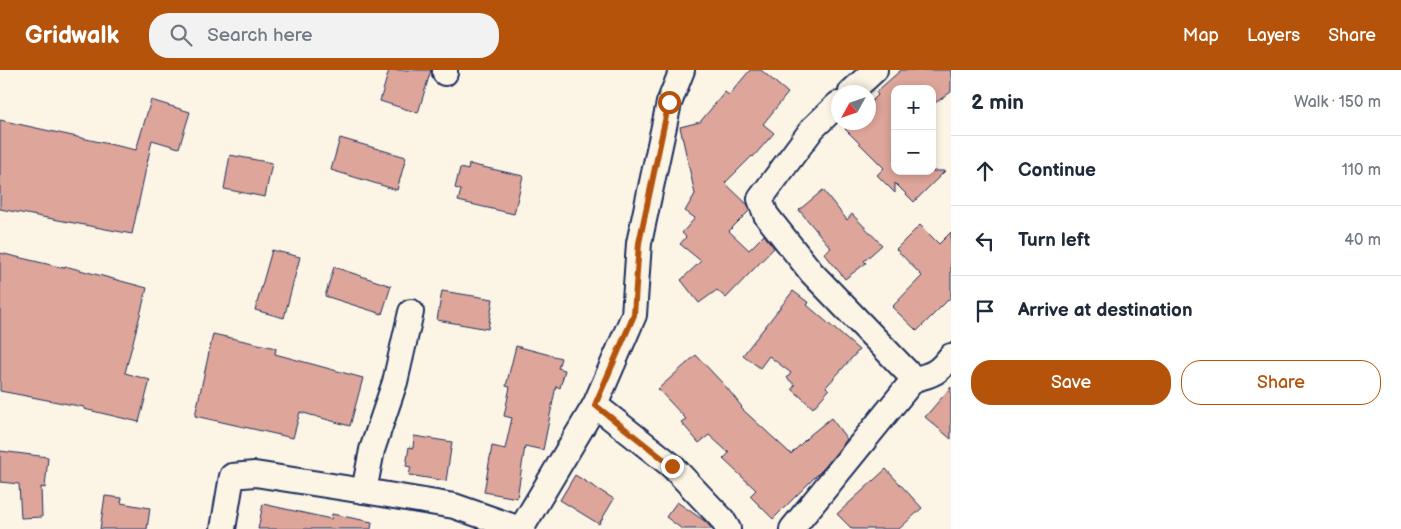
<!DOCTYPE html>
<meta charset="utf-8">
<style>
:root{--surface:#fff;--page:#f2f2f3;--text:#1f2937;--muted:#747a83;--line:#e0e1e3;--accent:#b45309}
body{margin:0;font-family:"Balsamiq Sans",sans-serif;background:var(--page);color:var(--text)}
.controls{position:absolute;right:15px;top:15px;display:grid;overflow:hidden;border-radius:10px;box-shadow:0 2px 8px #0003}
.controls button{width:45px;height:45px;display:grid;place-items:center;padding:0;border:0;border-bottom:1px solid var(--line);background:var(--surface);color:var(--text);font:25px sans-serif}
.compass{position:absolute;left:831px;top:15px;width:45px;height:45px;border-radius:50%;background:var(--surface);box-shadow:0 2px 8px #0003;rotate:230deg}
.stop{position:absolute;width:15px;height:15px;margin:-11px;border:4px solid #b45309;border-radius:50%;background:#fff}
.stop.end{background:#b45309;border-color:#fff;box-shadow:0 1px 5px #0008}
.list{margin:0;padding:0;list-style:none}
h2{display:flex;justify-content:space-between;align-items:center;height:65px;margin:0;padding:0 20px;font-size:21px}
h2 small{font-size:16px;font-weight:400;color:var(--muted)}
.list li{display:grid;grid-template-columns:32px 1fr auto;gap:15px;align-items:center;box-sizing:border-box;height:70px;padding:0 20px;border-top:1px solid var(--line)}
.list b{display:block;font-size:19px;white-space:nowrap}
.list em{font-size:16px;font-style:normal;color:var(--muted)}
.actions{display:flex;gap:10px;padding:15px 20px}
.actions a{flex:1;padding:11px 0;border:1px solid var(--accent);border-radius:20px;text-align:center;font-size:18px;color:var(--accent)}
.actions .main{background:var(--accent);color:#fff}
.icon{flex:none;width:28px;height:28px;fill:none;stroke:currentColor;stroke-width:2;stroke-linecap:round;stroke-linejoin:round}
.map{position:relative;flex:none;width:951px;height:459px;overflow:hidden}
header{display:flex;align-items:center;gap:30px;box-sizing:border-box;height:70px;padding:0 25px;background:var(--accent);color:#fff}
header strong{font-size:24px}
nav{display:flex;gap:28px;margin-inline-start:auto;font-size:18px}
.search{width:350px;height:45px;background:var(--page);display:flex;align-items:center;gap:12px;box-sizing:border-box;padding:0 18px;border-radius:20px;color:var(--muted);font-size:19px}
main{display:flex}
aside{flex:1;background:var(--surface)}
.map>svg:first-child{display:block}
</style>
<header>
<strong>Gridwalk</strong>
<div class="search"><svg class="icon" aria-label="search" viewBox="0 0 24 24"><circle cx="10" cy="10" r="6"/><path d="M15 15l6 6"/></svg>Search here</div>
<nav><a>Map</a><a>Layers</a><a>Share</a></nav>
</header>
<main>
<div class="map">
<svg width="951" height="459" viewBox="0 0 951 459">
<rect width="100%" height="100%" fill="#fcf5e5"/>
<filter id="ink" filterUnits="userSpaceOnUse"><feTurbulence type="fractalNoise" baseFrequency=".02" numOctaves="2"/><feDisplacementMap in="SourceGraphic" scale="10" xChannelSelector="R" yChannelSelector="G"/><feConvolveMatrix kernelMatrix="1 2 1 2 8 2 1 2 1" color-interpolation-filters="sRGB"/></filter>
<g filter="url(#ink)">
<g fill="#dea59a" stroke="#1b2f5e">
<polygon points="389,0 431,0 418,43 380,31"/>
<polygon points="750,0 761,0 788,23 763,54 774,63 753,87 752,86 725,113 748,135 750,140 729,161 749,180 764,165 774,178 726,228 717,220 699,233 681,210 701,191 680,174 686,167 682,163 695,148 685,141 695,124 680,57 700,52 725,22 729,25"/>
<polygon points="901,0 951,0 951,22 932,35 932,19 895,19 895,101 945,101 914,132 895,113 895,123 877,105 884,98 845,59 851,52 868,52 868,35 878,25 876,22"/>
<polygon points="151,30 190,42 179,78 152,70 132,164 0,139 0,50 136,80"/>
<polygon points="340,68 406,87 397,120 331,100"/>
<polygon points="230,85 272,93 265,127 224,119"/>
<polygon points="469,94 523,106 514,144 458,131 461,120 455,118 460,98 468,100"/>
<polygon points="823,120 847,150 852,144 882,175 864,191 866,193 845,209 824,183 831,178 799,140"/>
<polygon points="920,155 939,174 951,162 951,227 917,261 892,237 922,206 896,179"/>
<polygon points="272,180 300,187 284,248 255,240"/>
<polygon points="0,183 64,198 65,196 147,218 125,303 150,310 139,352 84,339 84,337 0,321"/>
<polygon points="334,197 391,216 382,244 325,226"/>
<polygon points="442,221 493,229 488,259 437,250"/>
<polygon points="793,221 809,233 807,235 859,280 826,317 829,320 813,338 792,319 795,315 787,308 791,303 769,286 760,298 743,285"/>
<polygon points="213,264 276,278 275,284 363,308 350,356 300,342 293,368 195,346"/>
<polygon points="516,276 561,288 558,298 565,300 560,318 556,316 543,380 525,376 517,428 484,422 492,376 505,379 512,348 504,346 510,317 506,316"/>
<polygon points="696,285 727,318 742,337 741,338 791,384 810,365 831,348 847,369 826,396 773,449 750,426 756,420 723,389 729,383 709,365 699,373 681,352 686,349 658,319"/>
<polygon points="951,317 951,369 925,347"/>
<polygon points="414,366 452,372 446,411 409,405 411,397 406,396 409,377 413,378"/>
<polygon points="0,381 48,387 45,418 41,417 42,447 21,448 19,414 0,412"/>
<polygon points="886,399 922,438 899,459 852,459 837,444"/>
<polygon points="575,405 614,429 599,454 560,430"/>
<polygon points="105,426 122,428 121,433 150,438 147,459 100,459"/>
<polygon points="677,432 706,452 712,459 682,459 666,447"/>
<polygon points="263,434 331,449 332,444 372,452 371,459 258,459"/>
</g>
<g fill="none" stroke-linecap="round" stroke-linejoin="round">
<g stroke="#1b2f5e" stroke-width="28">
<g id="minor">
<polyline points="445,3 445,0"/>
<polyline points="851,22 875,0"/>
<polyline points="838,34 813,58 760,129 766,145 812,203 914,309"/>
<polyline points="411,242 395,312 372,380 364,421 454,436 520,459"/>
<polyline points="595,335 672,396 722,449 728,459"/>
<polyline points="223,459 232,406 255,404 364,421"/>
<polyline points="521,459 595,335 634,245 639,173 669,33 682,0"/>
<path d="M792,459L914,309C933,305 939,302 951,286"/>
</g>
</g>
<use href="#minor" stroke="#fcf5e5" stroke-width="24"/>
</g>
</g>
<g fill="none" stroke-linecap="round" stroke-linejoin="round" filter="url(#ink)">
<polyline stroke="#b45309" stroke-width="6" points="669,32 639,173 634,245 595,335 672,396"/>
</g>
</svg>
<div class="controls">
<button>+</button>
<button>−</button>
</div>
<svg class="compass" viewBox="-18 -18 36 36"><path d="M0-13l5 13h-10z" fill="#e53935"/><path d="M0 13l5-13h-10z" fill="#747a83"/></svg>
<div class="stop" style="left:669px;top:32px"></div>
<div class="stop end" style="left:672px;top:396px"></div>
</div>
<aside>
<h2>2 min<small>Walk · 150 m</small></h2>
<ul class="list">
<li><svg class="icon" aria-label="ahead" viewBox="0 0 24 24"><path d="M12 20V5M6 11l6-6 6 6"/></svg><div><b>Continue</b></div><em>110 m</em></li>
<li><svg class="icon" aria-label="left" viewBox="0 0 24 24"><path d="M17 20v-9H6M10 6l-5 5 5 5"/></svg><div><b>Turn left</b></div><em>40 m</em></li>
<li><svg class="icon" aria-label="arrive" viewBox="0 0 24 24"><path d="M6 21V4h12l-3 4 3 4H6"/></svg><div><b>Arrive at destination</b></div></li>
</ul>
<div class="actions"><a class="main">Save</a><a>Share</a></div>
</aside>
</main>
